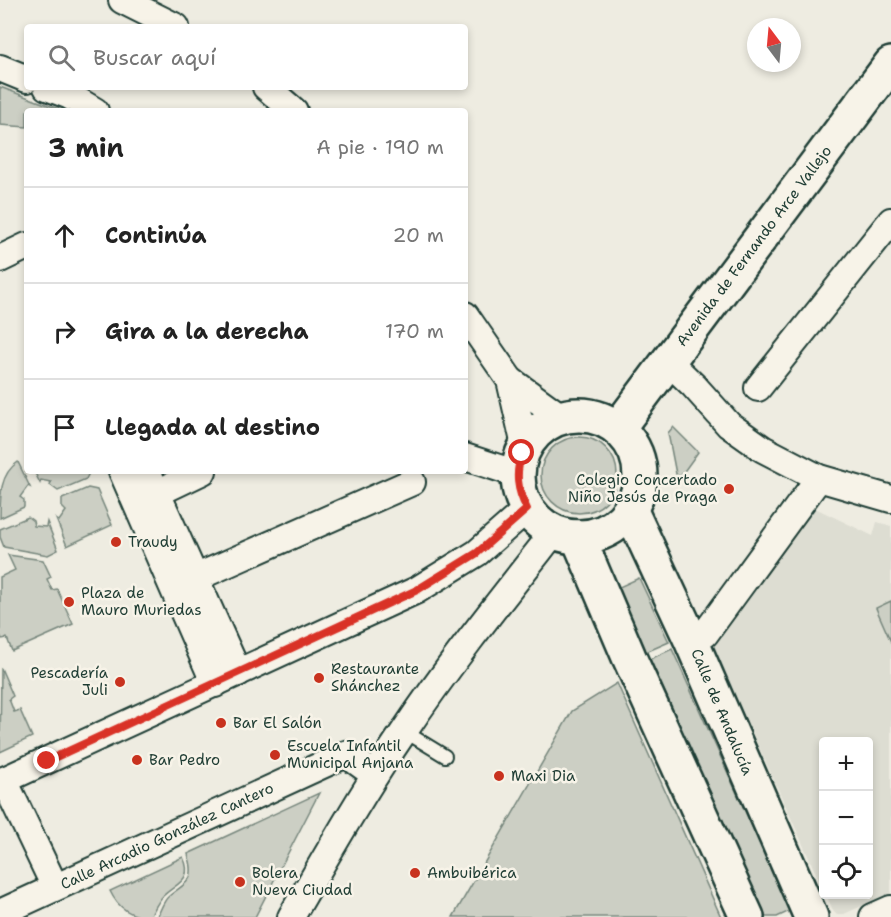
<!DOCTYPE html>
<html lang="es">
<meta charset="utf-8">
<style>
:root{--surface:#fff;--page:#f6f6f6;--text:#222;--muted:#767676;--line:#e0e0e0}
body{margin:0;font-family:"Shantell Sans",sans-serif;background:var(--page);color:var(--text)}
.controls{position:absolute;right:18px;bottom:18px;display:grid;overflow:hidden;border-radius:6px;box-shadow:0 3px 9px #0003}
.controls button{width:54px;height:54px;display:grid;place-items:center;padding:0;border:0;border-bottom:2px solid var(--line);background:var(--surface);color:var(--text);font:30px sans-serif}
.compass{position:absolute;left:747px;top:18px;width:54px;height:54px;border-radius:50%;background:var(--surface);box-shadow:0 3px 9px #0003;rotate:344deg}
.stop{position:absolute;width:18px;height:18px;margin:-14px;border:4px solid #d93025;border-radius:50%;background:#fff}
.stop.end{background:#d93025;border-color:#fff;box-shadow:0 2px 6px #0008}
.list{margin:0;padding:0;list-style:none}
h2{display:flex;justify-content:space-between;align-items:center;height:78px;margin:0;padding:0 24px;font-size:26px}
h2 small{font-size:20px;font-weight:400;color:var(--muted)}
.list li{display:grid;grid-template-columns:39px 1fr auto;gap:18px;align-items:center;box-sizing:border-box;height:96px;padding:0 24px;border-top:2px solid var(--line)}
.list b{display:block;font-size:22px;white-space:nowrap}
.list em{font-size:20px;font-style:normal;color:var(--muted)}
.icon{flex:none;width:33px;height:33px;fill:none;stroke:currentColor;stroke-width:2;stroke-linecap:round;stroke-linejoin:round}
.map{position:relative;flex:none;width:891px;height:917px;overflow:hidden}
.search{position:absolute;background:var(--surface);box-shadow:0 3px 9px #0003;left:24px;top:24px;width:444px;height:66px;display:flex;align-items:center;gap:15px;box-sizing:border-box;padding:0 21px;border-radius:6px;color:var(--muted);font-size:22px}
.panel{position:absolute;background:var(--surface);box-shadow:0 3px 9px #0003;left:24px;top:108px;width:444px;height:366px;border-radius:6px}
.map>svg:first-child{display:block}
</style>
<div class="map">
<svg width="891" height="917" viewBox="0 0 891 917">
<rect width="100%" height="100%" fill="#eeece1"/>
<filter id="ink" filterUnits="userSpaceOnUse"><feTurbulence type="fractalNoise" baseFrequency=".0167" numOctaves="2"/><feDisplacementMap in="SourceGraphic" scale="12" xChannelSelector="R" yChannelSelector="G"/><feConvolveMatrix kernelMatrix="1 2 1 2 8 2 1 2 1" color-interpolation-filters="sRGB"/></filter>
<g filter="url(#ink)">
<polygon fill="#ddddd2" points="815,508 873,536 877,522 891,526 891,893 844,914 837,914 833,910 826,895 868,894 868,742 824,742 823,889 712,643"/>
<g fill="#cccfc4" stroke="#76867c" stroke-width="1.5">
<polygon points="0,87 64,111 27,111 27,127 0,125"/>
<polygon points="673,427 698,452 680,477 676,474 668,433"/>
<circle cx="579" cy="475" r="38"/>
<path d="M18,462L30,487L28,486L20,497L24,500V507L0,518C0,495 0,474 18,462Z"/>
<polygon points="34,471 88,471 89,473 86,479 58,491 50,485 51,482 41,480 40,483"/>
<polygon points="88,488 97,490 112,525 67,546 56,519 59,521 66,511 62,507 62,499"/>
<polygon points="28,517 33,521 34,526 46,527 47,522 58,550 48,555 4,547 0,537 0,529"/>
<polygon points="8,555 43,560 51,577 47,579 52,590 57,589 73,624 12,651 7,638 2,639 0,635 0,577 15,570"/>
<polygon points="639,578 669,642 646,652 617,588"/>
<polygon points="891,601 891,642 876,608"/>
<polygon points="672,649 790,911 777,917 765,917 650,659"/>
<polygon points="1,668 13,696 9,699 14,712 20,710 32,737 0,752"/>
<polygon points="617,683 721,917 453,917 572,711"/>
<path d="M319,793L255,917H157C161,910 163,901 169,896C186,882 197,882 188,854Z"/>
<path d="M183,857C194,880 177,883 163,896C158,901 154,910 150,917C131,917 118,908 110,891Z"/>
</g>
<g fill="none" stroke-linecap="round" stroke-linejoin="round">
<g stroke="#1f3d34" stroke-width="16">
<polyline id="lane" points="404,731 445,756"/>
</g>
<g stroke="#1f3d34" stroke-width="30">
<g id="street">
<polyline points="122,0 176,27"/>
<polyline points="0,68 27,79"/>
<polyline points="47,87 70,96 95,111"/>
<polyline points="266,87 294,111"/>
<polyline points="0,259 27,246"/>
<polyline points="465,315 510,380 525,446"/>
<polyline points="668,361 694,386 729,425 763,449 819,478 891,499"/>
<polyline points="510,380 561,417"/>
<polyline points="758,388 891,221"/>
<polyline points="465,457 517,474"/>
<polyline points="122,471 215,684"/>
<polyline points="147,471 238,673"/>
<polyline points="157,493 203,471"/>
<polyline points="195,578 412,482"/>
<polyline points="705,634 819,478"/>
<polyline points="4,780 55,887"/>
<polyline points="0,782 417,590 477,553 527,509"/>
<polyline points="0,913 346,754 375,775"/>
<path d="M291,917C327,855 362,793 403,733C449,664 502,598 554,532"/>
<polyline points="873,917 891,909"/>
</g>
</g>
<g stroke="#1f3d34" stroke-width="38">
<g id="secondary">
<circle cx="579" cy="476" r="61"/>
<polyline points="618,428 891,64"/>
<polyline points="630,509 690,638 811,917"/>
<polyline points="578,537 629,657 747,917"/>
</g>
</g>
<use href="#lane" stroke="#f7f3e8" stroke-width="12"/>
<use href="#street" stroke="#f7f3e8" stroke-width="26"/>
<use href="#secondary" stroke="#f7f3e8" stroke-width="33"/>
</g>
</g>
<g fill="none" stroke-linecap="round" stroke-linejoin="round" filter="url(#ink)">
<path stroke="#d93025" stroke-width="8" d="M47,761L417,590L477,553L527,509C517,490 515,473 522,453"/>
</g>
<g fill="#c8321e" stroke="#f7f3e8" stroke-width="2">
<circle cx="729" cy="489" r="6"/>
<circle cx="116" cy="542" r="6"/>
<circle cx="69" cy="602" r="6"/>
<circle cx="319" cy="678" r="6"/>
<circle cx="120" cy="682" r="6"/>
<circle cx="221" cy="723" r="6"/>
<circle cx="275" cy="755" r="6"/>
<circle cx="137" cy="760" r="6"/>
<circle cx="499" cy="776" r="6"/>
<circle cx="415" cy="873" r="6"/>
<circle cx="240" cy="882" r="6"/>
</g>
<g text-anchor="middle" stroke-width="5" stroke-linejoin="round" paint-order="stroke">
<g font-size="15" fill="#1f3d34" stroke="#f7f3e8">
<text transform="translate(754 246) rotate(-53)" y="5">Avenida de Fernando Arce Vallejo</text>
<text transform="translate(722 712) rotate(67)" y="5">Calle de Andalucía</text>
<text transform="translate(167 836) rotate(-25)" y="5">Calle Arcadio González Cantero</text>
</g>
<g font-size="15" fill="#1f3d34" stroke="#f7f3e8" text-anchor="start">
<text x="717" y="485" text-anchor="end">Colegio Concertado<tspan x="717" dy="17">Niño Jesús de Praga</tspan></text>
<text x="128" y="547">Traudy</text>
<text x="81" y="598">Plaza de<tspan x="81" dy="17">Mauro Muriedas</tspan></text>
<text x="331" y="674">Restaurante<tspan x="331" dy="17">Shánchez</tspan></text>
<text x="108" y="678" text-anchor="end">Pescadería<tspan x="108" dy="17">Juli</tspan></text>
<text x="233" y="728">Bar El Salón</text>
<text x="287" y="751">Escuela Infantil<tspan x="287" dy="17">Municipal Anjana</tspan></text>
<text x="149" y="765">Bar Pedro</text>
<text x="511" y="781">Maxi Dia</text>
<text x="252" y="878">Bolera<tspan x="252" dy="17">Nueva Ciudad</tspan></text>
<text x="427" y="878">Ambuibérica</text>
</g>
</g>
</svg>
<div class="controls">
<button>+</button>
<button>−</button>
<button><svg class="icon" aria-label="locate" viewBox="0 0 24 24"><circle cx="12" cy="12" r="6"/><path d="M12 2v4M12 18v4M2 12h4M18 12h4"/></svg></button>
</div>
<svg class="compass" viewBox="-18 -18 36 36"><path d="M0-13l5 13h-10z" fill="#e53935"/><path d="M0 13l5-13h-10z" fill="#767676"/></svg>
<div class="stop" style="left:522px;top:453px"></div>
<div class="stop end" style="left:47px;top:761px"></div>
<div class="search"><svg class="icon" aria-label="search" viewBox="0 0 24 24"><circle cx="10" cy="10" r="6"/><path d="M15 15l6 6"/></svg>Buscar aquí</div>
<section class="panel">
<h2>3 min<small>A pie · 190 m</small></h2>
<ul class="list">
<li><svg class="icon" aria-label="ahead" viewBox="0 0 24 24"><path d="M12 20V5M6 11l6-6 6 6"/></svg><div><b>Continúa</b></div><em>20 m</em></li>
<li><svg class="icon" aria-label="right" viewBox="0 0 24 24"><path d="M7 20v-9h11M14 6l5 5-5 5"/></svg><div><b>Gira a la derecha</b></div><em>170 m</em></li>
<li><svg class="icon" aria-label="arrive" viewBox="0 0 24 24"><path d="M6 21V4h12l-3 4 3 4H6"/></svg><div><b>Llegada al destino</b></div></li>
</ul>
</section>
</div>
